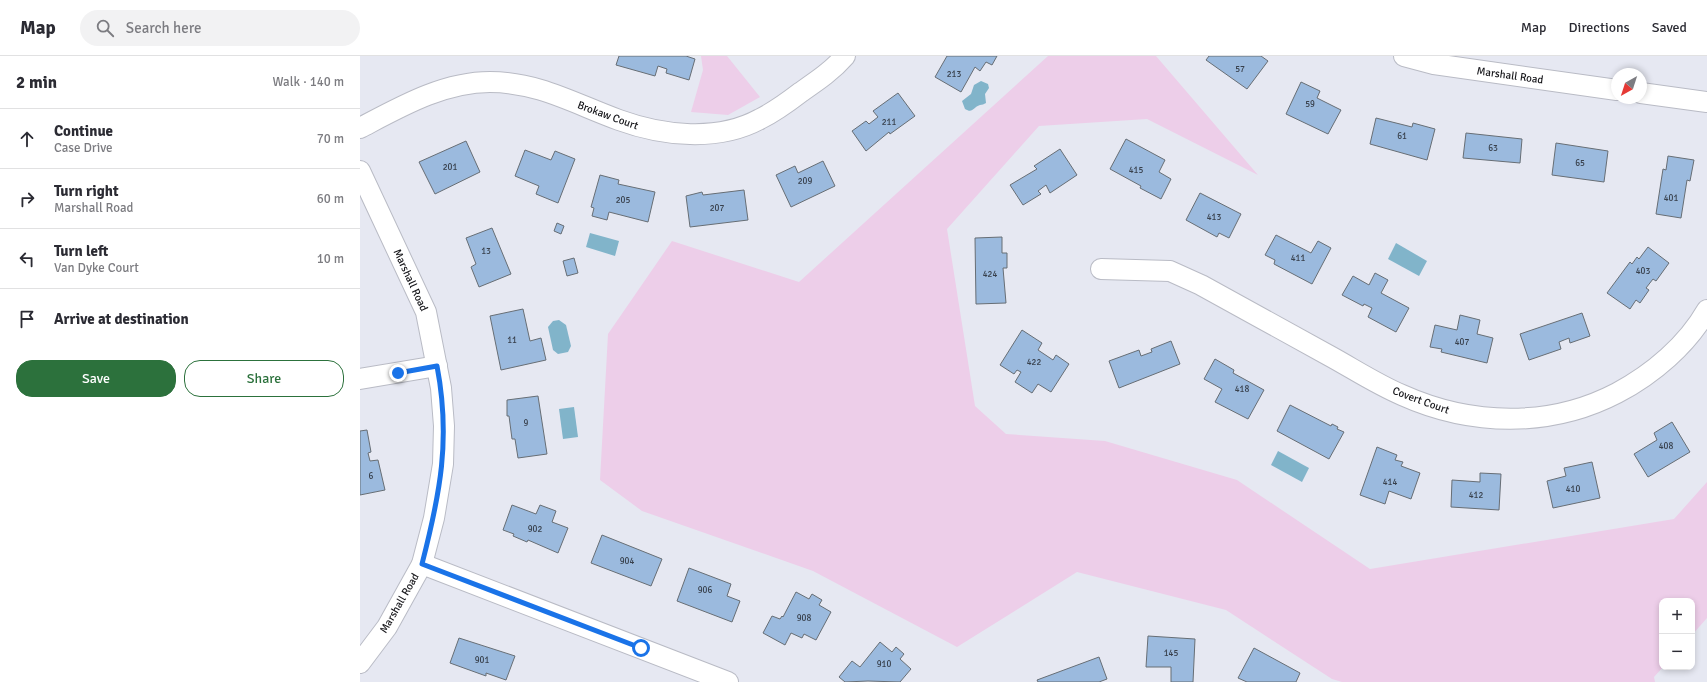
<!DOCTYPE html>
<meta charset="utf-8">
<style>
:root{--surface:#fff;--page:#f2f2f3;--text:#2b2b33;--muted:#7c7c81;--line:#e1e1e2;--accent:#2c713c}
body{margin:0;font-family:Signika,sans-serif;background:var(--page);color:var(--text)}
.controls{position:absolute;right:12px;bottom:12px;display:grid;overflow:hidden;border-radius:8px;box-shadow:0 2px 6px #0003}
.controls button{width:36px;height:36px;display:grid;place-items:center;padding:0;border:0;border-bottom:1px solid var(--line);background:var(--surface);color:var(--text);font:20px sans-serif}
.compass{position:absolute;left:1251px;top:12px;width:36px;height:36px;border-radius:50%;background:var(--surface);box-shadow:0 2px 6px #0003;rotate:219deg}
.stop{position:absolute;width:12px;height:12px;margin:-9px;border:3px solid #1a73e8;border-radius:50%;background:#fff}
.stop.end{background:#1a73e8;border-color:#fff;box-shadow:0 1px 4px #0008}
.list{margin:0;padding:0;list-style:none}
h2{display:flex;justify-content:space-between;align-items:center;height:52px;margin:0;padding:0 16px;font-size:17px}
h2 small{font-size:13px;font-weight:400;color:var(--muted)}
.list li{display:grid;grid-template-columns:26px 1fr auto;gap:12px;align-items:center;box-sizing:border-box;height:60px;padding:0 16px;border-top:1px solid var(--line)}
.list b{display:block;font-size:15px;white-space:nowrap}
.list p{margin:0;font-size:13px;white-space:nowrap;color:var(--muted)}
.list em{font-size:13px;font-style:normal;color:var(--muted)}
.actions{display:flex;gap:8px;padding:12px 16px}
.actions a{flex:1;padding:9px 0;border:1px solid var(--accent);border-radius:16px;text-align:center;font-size:14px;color:var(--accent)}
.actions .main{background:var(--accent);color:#fff}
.icon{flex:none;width:22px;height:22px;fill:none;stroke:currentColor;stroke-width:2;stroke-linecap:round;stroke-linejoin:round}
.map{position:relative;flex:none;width:1347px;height:626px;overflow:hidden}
header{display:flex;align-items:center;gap:24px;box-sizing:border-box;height:56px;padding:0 20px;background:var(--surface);border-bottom:1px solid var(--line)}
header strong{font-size:19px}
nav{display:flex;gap:22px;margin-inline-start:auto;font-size:14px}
.search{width:280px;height:36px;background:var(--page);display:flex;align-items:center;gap:10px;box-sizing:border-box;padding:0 14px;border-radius:22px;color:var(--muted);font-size:15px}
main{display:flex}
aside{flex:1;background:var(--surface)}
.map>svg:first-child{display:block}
</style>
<header>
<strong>Map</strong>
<div class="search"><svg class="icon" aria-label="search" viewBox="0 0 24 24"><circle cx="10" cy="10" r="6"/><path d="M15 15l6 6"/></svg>Search here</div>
<nav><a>Map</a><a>Directions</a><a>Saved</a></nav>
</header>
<main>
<aside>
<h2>2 min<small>Walk · 140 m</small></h2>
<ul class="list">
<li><svg class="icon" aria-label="ahead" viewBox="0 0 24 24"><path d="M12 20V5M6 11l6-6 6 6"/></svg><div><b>Continue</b><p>Case Drive</p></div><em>70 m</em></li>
<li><svg class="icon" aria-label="right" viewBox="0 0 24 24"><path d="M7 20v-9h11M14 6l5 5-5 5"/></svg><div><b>Turn right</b><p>Marshall Road</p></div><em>60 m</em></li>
<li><svg class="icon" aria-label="left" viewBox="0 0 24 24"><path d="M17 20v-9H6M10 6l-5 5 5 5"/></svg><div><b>Turn left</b><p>Van Dyke Court</p></div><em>10 m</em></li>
<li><svg class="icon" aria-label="arrive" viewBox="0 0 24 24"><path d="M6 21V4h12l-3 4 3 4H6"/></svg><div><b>Arrive at destination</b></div></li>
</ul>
<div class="actions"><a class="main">Save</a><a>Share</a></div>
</aside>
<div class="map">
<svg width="1347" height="626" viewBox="0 0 1347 626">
<rect width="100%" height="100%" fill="#e6e8f2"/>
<g fill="#edcee9">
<polygon points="341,0 367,0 400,41 368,59 331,56 343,14"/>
<polygon points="688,0 796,0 898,119 787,63 679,70 587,173 615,350 646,378 745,385 877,424 1010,513 1314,463 1347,426 1347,562 1332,579 1332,545 1302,545 1303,611 1294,621 1295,626 982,626 972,623 866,554 717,516 597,591 453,515 282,455 240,424 248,278 312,185 439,226"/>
</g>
<g fill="#81b4ca">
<path d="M621,25L628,28L629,32L625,38L626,47C624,48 622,49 620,49C613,51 613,58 605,53L602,45L611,38L614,29Z"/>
<polygon points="230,177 259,185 255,200 226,191"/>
<polygon points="1036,187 1067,205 1059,220 1028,203"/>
<polygon points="199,264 206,269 211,290 208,296 198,298 193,294 188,271 193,265"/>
<polygon points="214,351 218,381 203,383 199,353"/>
<polygon points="918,395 949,412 942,426 911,409"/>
</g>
<g fill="#9bbade" stroke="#676e75">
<polygon points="259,0 326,0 335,3 329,24 306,17 307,13 298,10 295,20 256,9"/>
<polygon points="587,0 637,0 632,9 626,6 620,15 615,11 601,36 575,21"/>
<polygon points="849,0 901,0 908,5 887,33 846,4"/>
<polygon points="941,26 960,35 957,42 981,54 968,78 926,58"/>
<polygon points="538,37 555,60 530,78 529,76 506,95 492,75 506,65 509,68 518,61 513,55"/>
<polygon points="1016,62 1052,71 1053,67 1075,73 1067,104 1010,88"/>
<polygon points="1106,77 1162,83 1160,107 1103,102"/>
<polygon points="766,83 805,104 799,116 811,123 801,143 780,132 781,130 750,113"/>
<polygon points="106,85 120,116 75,138 59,106"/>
<polygon points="1196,87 1248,95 1244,126 1192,119"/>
<polygon points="700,93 717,119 690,137 686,129 678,135 681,138 663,149 650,129 677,113 674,110"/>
<polygon points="165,94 191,104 195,95 215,103 198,147 176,138 179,130 155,120"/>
<polygon points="1308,100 1334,104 1330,125 1327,124 1321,162 1296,158 1303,113 1306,114"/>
<polygon points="463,105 475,130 431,151 416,119 435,110 438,117"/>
<polygon points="240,119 259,124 258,128 295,136 288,166 249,156 247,164 232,160 234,152 231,151"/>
<polygon points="384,134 388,164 330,171 326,140 342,136 343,139"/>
<polygon points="840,137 881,158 869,182 859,177 857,181 826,164"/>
<polygon points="197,167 204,170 201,178 194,175"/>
<polygon points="132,172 151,218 119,231 111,211 116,208 106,182"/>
<polygon points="916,179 951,197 958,185 971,192 952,228 914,208 915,204 905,199"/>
<polygon points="642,181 642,197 647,197 647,212 643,212 646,247 616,248 615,182"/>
<polygon points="1288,191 1309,207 1296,225 1293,223 1286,232 1289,234 1280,247 1276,244 1270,253 1247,237 1270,206 1272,208 1277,201 1279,203"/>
<polygon points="214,202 218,217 207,220 203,205"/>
<polygon points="1015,217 1028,224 1021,237 1049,252 1036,276 1008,261 1012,252 1004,248 1003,250 982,239 993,220 1009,229"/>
<polygon points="163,253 170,285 181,282 186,304 141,314 130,260"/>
<polygon points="1222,257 1230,280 1210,287 1209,282 1199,286 1201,293 1169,304 1160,278"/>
<polygon points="1100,259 1120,264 1117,278 1133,282 1127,307 1081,296 1082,293 1070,291 1075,269 1097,274"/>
<polygon points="662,274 682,287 678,294 693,304 696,299 709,308 691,336 678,328 672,337 655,326 661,316 657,314 654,318 640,309"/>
<polygon points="811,285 820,308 759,332 749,305 779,294 781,300 792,296 791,293"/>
<polygon points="855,303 874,314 873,317 904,334 888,363 855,346 862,333 844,323"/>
<polygon points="178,340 187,398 158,402 155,383 152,383 149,360 147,360 147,344"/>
<polygon points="930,349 971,370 972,368 978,371 977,373 984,376 969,403 917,375"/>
<polygon points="1312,366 1330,396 1288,421 1274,398 1297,384 1294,377"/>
<polygon points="7,374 11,396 8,397 10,405 18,404 25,434 0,439 0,375"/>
<polygon points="1017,391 1037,399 1035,404 1043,406 1041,410 1060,417 1051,443 1029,435 1025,448 1000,439"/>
<polygon points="1232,406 1240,442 1193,452 1187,425 1206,420 1204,412"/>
<polygon points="1120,417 1141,418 1139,454 1091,451 1092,424 1120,426"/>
<polygon points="152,449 176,458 180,449 196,455 192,466 208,472 198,497 168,484 167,486 153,480 154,478 143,474"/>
<polygon points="242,479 302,503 291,530 231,507"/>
<polygon points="329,512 371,528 367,540 380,545 372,566 317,545"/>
<polygon points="436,536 449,543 452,538 462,544 459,549 471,556 456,584 444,578 442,582 431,577 425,589 403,577 412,560 420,563 422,560 423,561"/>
<polygon points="788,580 835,583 833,626 811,626 811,611 786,611"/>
<polygon points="99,582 155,600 146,624 126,617 126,620 90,607"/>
<polygon points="520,586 532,596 536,591 544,598 540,603 551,613 540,626 508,625 485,626 479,621 492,605 500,611"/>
<polygon points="894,592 940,617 936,626 887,626 878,622"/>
<polygon points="739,601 747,623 739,626 678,626 677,624"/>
</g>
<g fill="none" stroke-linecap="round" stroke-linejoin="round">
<g stroke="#b9bbc5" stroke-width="22">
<g id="street">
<polyline points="1044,0 1074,8 1257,34"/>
<polyline points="1281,37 1347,46"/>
<path d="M0,72C40,51 83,26 130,26C178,26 215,48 259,64C303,80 358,86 400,63C414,56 428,46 441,36C457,25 472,15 485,0"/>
<polyline points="0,115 66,256 81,332 84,370 83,408 74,462 62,508 27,571 0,607"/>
<path d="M741,213L810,215L841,229C883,252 926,276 968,299C992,312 1016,328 1042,339C1111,370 1190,372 1257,337C1293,318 1327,289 1347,254"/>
<polyline points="0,323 77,310"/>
<polyline points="62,508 368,626"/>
</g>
</g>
<use href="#street" stroke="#fff" stroke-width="20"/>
</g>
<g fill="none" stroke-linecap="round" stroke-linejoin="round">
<path stroke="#1a73e8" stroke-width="5" d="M38,317L77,310C91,383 80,438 62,508L281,592"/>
</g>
<g text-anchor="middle" stroke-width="3.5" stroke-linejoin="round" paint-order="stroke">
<g font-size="9" fill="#38404c">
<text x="880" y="16">57</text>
<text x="594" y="21">213</text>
<text x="950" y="51">59</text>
<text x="529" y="69">211</text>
<text x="1042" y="83">61</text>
<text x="1133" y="95">63</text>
<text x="1220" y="110">65</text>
<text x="90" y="114">201</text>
<text x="776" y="117">415</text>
<text x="445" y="128">209</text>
<text x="1311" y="145">401</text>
<text x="263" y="147">205</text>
<text x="357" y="155">207</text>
<text x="854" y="164">413</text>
<text x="126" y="198">13</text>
<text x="938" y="205">411</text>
<text x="1283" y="218">403</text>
<text x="630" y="221">424</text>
<text x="152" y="287">11</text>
<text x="1102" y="289">407</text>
<text x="674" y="309">422</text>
<text x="882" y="336">418</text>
<text x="166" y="370">9</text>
<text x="1306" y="393">408</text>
<text x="11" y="423">6</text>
<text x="1030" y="429">414</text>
<text x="1213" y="436">410</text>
<text x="1116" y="442">412</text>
<text x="175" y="476">902</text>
<text x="267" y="508">904</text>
<text x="345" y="537">906</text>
<text x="444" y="565">908</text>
<text x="811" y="600">145</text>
<text x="122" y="607">901</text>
<text x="524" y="611">910</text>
</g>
<g font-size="11" fill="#17171b" stroke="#fff">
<text transform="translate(1150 19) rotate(8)" y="4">Marshall Road</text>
<text transform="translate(248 59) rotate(20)" y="4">Brokaw Court</text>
<text transform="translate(51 224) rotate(65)" y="4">Marshall Road</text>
<text transform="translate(1061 344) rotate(20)" y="4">Covert Court</text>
<text transform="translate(39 547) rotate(-60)" y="4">Marshall Road</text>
</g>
</g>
</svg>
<div class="controls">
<button>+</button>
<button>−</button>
</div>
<svg class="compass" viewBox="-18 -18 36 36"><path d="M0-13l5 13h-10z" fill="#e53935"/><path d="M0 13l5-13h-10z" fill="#7c7c81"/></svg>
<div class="stop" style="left:281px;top:592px"></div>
<div class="stop end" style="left:38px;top:317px"></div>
</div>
</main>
